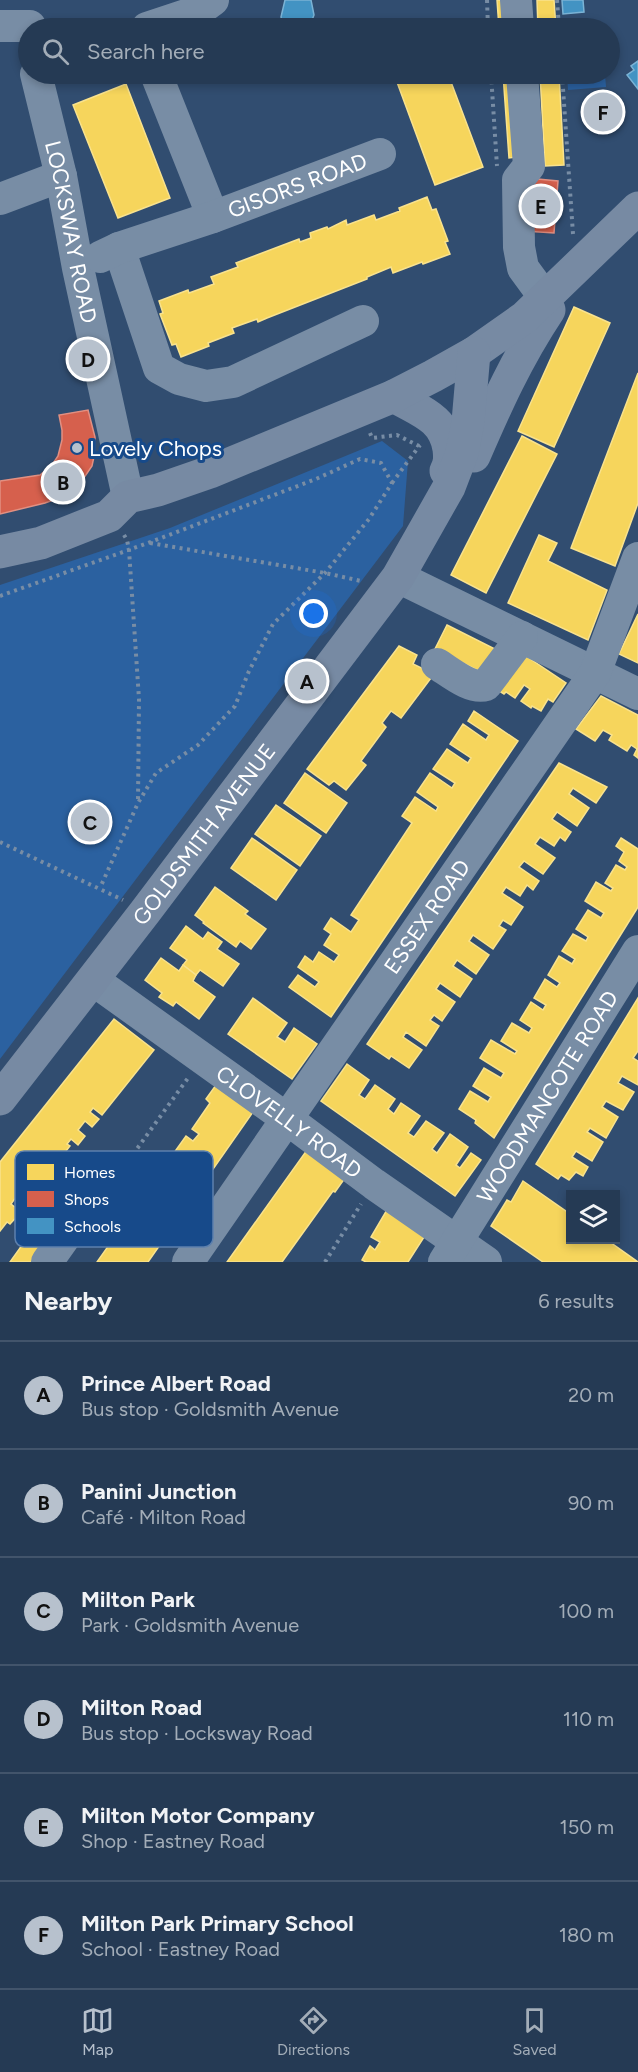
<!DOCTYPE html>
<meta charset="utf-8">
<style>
:root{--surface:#253a54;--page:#31455e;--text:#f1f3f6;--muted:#a3adb8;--line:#42546b;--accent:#b7c1cd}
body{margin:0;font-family:Figtree,sans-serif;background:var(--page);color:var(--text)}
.controls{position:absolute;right:18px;bottom:18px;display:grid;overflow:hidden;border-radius:0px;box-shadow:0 3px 9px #0003}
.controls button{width:54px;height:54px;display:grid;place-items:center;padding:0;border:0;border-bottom:2px solid var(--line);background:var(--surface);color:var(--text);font:30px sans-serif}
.you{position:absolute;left:314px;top:614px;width:21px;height:21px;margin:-15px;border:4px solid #fff;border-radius:50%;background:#1a73e8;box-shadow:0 0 0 9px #1a73e833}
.badge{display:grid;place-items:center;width:39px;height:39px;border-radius:50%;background:var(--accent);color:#111;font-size:20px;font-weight:700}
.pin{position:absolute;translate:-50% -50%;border:3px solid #fff;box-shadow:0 2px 6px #0006}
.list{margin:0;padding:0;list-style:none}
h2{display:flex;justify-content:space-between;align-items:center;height:78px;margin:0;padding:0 24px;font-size:26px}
h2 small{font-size:20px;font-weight:400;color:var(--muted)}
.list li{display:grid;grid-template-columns:39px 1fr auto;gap:18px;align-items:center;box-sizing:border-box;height:108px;padding:0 24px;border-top:2px solid var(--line)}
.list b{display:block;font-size:22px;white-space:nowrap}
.list p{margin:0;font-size:20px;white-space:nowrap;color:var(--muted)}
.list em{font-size:20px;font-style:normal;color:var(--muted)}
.icon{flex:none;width:33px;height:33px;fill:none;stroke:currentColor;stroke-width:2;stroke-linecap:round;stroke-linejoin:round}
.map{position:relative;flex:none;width:638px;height:1262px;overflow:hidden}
.search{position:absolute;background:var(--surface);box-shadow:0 3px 9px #0003;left:18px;right:18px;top:18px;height:66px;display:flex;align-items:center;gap:15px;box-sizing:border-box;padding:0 21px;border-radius:33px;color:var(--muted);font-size:22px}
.sheet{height:726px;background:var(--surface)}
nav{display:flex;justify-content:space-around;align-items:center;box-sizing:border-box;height:84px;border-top:2px solid var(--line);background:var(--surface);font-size:16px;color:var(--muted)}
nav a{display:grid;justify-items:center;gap:3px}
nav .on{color:var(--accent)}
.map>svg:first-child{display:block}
</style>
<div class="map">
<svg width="638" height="1262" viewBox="0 0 638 1262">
<rect width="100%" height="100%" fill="#314d70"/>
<g fill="#2b61a0">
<polygon points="567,74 605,74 606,87 568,90"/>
<polygon points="382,441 408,461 403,526 0,1059 0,585 170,528"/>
</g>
<g fill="#f6d55c" stroke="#f9e28d" stroke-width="1.5">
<polygon points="497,0 513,0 515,28 499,28"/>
<polygon points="537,0 554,0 556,28 538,28"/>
<polygon points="394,74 448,74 483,167 435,185"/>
<polygon points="503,74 518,74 524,156 509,158"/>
<polygon points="540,74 559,74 564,165 545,166"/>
<polygon points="126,84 170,198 118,218 73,105"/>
<polygon points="427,197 432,210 436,209 448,241 445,242 450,254 423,264 422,262 393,273 391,267 367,277 367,279 267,318 258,322 257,319 232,328 234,333 208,343 209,346 181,357 176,344 172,345 160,314 163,313 159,301 188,290 189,293 214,284 211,277 238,267 236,263 299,239 300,242 311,238 310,233 327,227 328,229 346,220 347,225 374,215 376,220 400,211 399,208"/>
<polygon points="574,307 610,323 554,447 518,431"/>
<polygon points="638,373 638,503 615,566 571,548"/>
<polygon points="522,436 557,454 486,593 451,575"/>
<polygon points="539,535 557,543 548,561 607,590 588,640 508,603"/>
<polygon points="638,614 638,663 619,654"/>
<polygon points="447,625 499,651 487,675 435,649"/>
<polygon points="399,646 417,655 413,664 434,674 401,718 391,711 382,723 386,727 361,761 366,765 346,790 334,781 329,785 307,769"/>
<polygon points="517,650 566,683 553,702 548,699 541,711 532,706 531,708 521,701 530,689 524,685 515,698 506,692 504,694 496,689"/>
<polygon points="601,696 638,715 638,758 634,755 637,749 631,745 627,751 609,740 612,735 603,730 595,741 576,729"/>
<polygon points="474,711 518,741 331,1017 289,987 298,975 315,987 319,982 298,967 305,956 313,962 319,952 334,962 339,955 324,945 331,934 324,929 331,918 351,932 359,920 351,915 412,823 402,816 415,797 436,811 438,807 417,792 430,773 452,788 455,783 433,769 447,749 468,763 471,758 450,744 463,724 486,740 489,735 468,721"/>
<polygon points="559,763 607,787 596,803 573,788 569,794 589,808 577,826 557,812 552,819 571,832 565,841 560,837 554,846 540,837 535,844 555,858 543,874 524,861 519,867 539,881 533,890 527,885 520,896 506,887 502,893 523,907 511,925 503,920 499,926 506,930 493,949 473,935 469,941 489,955 476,974 457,960 453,966 472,979 460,997 440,983 436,989 455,1002 442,1021 434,1015 430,1020 439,1026 426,1046 406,1032 403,1037 422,1050 409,1068 391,1056 389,1059 367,1044"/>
<polygon points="305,773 347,803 326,833 284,803"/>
<polygon points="276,805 321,836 300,866 255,834"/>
<polygon points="252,838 297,870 276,900 231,868"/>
<polygon points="621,838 638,849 638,907 494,1138 475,1123 476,1120 459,1109 470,1091 488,1102 491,1097 473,1086 484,1068 501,1078 504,1073 480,1058 491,1040 515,1054 517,1051 501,1041 512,1023 529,1033 532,1028 520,1020 531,1002 543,1010 546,1005 534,998 545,979 557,987 560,983 548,975 559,956 572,964 575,959 562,951 573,934 586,941 588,937 576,929 588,910 601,918 604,913 585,901 596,882 611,891 613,888 605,883 616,865 625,870 627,867 619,861 624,852 616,846"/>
<polygon points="215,887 248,911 245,914 266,929 251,949 240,941 236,947 203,923 204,922 195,915"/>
<polygon points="186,926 203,939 208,932 222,942 217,949 239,964 223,986 200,970 196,975 183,965 187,960 170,948"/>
<polygon points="161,958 179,971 183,965 196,975 193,981 215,997 199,1019 176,1002 173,1006 159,997 162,993 145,980"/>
<polygon points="253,998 287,1023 277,1037 285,1042 294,1028 317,1044 292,1079 228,1034"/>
<polygon points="638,998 638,1051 633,1058 638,1061 638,1085 622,1076 618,1083 634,1092 623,1110 606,1101 602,1107 618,1117 606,1138 590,1128 587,1132 603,1142 592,1161 576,1151 572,1157 588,1167 583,1176 576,1172 569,1180 561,1175 558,1179 536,1164"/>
<polygon points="114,1019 154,1050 102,1115 93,1108 90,1112 99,1119 92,1127 85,1121 78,1130 85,1136 78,1145 71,1139 67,1144 70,1146 51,1170 42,1162 35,1171 44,1178 26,1200 18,1194 11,1204 21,1212 10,1224 7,1222 0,1231 0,1162"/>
<polygon points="347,1064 369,1080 359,1095 365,1099 375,1085 395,1099 388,1109 394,1114 401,1103 420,1116 408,1133 414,1137 426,1121 444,1133 432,1149 437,1153 450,1134 468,1147 456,1165 460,1168 471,1153 481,1160 455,1196 321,1101"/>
<polygon points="216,1085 253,1112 148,1262 97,1262 121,1228 128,1234 131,1230 123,1225 145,1194 153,1199 156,1195 148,1189 186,1136 193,1141 199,1134 192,1129 210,1103 206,1099"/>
<polygon points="307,1150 345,1178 335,1192 333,1191 282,1262 227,1262"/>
<polygon points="523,1181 570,1214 570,1240 607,1240 638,1262 543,1262 491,1226 507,1200 511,1202"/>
<polygon points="388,1208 426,1234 408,1262 366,1262 362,1260 370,1246 375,1250 380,1242 371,1237"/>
<polygon points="30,1234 48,1247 37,1262 10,1262"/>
</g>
<g fill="#d6604d" stroke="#e29082" stroke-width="1.5">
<polygon points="527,178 558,181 554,233 525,231"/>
<polygon points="88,410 95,437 95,452 92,466 77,488 67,495 45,503 0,514 0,481 40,475 52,465 58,456 62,440 62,430 59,415"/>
</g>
<g fill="#4393c3" stroke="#7bb3d5" stroke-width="1.5">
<polygon points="285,0 311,0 314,15 309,28 284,28 281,17"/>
<polygon points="562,0 583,0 584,12 563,14"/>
<polygon points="638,61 638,89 627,75 634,70 631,66"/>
</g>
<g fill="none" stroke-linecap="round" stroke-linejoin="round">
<g stroke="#788da5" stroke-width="4" stroke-dasharray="3 4.5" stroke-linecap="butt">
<polyline points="487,0 488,28"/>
<polyline points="557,0 559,28"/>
<polyline points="491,74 497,166"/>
<polyline points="562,74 573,234"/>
<polyline points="370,433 372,438 397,435 419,446"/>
<polyline points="392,483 420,445"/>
<polyline points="124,535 127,540 129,550 139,699 138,802"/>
<polyline points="150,543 325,573 361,581"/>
<polyline points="0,596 148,543 316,479 360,459 381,463 392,483 369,519 325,573 273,624 249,671 235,706 198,745 156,773 138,803 100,888"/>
<polyline points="0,842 123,900"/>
<polyline points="98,1203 188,1078"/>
<polyline points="325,1262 361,1204"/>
</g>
<g stroke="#788da5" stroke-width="32">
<polyline points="516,0 518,28"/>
<polyline points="0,26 30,26"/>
<polyline points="147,28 198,11 213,0"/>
<path id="s1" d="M36,74L61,176L78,268L128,497"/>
<polyline points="156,74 213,217"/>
<polyline points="522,74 529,166 518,180 519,247 523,268 545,298"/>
<polyline points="0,199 61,176"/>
<polyline points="119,248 159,368 179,379 206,386 233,382 363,321"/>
<path id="s2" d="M100,257L119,248L213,217L380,154"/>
<polyline points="398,577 638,694"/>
<path d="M437,664C450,672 471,690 486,685L522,637"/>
<path id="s3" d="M93,980L287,1119L374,1184L486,1262"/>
<polyline points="47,1262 79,1217"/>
<path id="s4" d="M188,1262L595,673L638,558"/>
<path id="s5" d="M444,1262L638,951"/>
</g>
<g stroke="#778aa3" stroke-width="33">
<path d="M394,396C419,411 444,417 449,449C450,458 450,463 446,471"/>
<path d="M474,456C496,405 517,358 549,310"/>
<polyline points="0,552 41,543 109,516 128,497 158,490 210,472 394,396 433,376 474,353 525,317 638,208"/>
<path id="s6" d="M0,1099L145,912L398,577L449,487L462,453L468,422L474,353"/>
</g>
</g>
<circle fill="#b7c1cd" stroke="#174a8a" stroke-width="2" cx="77" cy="448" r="6"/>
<g text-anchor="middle" stroke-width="6" stroke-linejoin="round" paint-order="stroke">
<g font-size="22" fill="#fff" stroke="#174a8a">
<text dy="8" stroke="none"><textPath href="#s2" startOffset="210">GISORS ROAD</textPath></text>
<text dy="8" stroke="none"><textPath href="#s1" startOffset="162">LOCKSWAY ROAD</textPath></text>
<text dy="8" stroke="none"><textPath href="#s6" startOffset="334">GOLDSMITH AVENUE</textPath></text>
<text dy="8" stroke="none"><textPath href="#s4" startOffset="420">ESSEX ROAD</textPath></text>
<text dy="8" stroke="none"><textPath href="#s5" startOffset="195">WOODMANCOTE ROAD</textPath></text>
<text dy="8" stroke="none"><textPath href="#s3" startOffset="242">CLOVELLY ROAD</textPath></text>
</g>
<g font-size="22" fill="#fff" stroke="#174a8a" text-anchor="start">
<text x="89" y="456">Lovely Chops</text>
</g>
</g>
<rect x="15" y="1151" width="198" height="96" rx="9" fill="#174a8a" stroke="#5d80ad" stroke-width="1.5"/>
<rect x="27" y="1164" width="27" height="16" fill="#f6d55c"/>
<rect x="27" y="1191" width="27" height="16" fill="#d6604d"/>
<rect x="27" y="1218" width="27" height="16" fill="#4393c3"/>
<g font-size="16" fill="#fff">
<text x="64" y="1178">Homes</text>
<text x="64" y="1205">Shops</text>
<text x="64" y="1232">Schools</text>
</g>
</svg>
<div class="controls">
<button><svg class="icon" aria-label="layers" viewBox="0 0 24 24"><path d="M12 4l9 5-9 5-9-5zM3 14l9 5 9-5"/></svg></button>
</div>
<div class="you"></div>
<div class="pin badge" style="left:307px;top:681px">A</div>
<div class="pin badge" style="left:63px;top:482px">B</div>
<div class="pin badge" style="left:90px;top:822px">C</div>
<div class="pin badge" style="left:88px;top:359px">D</div>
<div class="pin badge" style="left:541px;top:206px">E</div>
<div class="pin badge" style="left:603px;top:112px">F</div>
<div class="search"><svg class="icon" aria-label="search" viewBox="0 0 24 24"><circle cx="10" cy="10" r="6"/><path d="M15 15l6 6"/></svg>Search here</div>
</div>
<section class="sheet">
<h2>Nearby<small>6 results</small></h2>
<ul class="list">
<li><span class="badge">A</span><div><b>Prince Albert Road</b><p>Bus stop · Goldsmith Avenue</p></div><em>20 m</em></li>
<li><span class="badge">B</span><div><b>Panini Junction</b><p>Café · Milton Road</p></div><em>90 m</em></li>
<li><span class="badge">C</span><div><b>Milton Park</b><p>Park · Goldsmith Avenue</p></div><em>100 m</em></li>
<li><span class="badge">D</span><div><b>Milton Road</b><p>Bus stop · Locksway Road</p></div><em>110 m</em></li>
<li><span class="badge">E</span><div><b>Milton Motor Company</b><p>Shop · Eastney Road</p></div><em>150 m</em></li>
<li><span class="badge">F</span><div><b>Milton Park Primary School</b><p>School · Eastney Road</p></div><em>180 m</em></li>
</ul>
</section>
<nav>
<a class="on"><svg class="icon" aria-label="map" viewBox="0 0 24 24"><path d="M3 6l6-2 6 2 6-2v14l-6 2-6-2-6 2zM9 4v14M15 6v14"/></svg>Map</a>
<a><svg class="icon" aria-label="directions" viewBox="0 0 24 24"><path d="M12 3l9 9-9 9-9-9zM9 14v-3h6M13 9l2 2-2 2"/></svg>Directions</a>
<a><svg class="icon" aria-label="saved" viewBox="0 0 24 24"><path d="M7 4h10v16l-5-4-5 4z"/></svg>Saved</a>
</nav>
